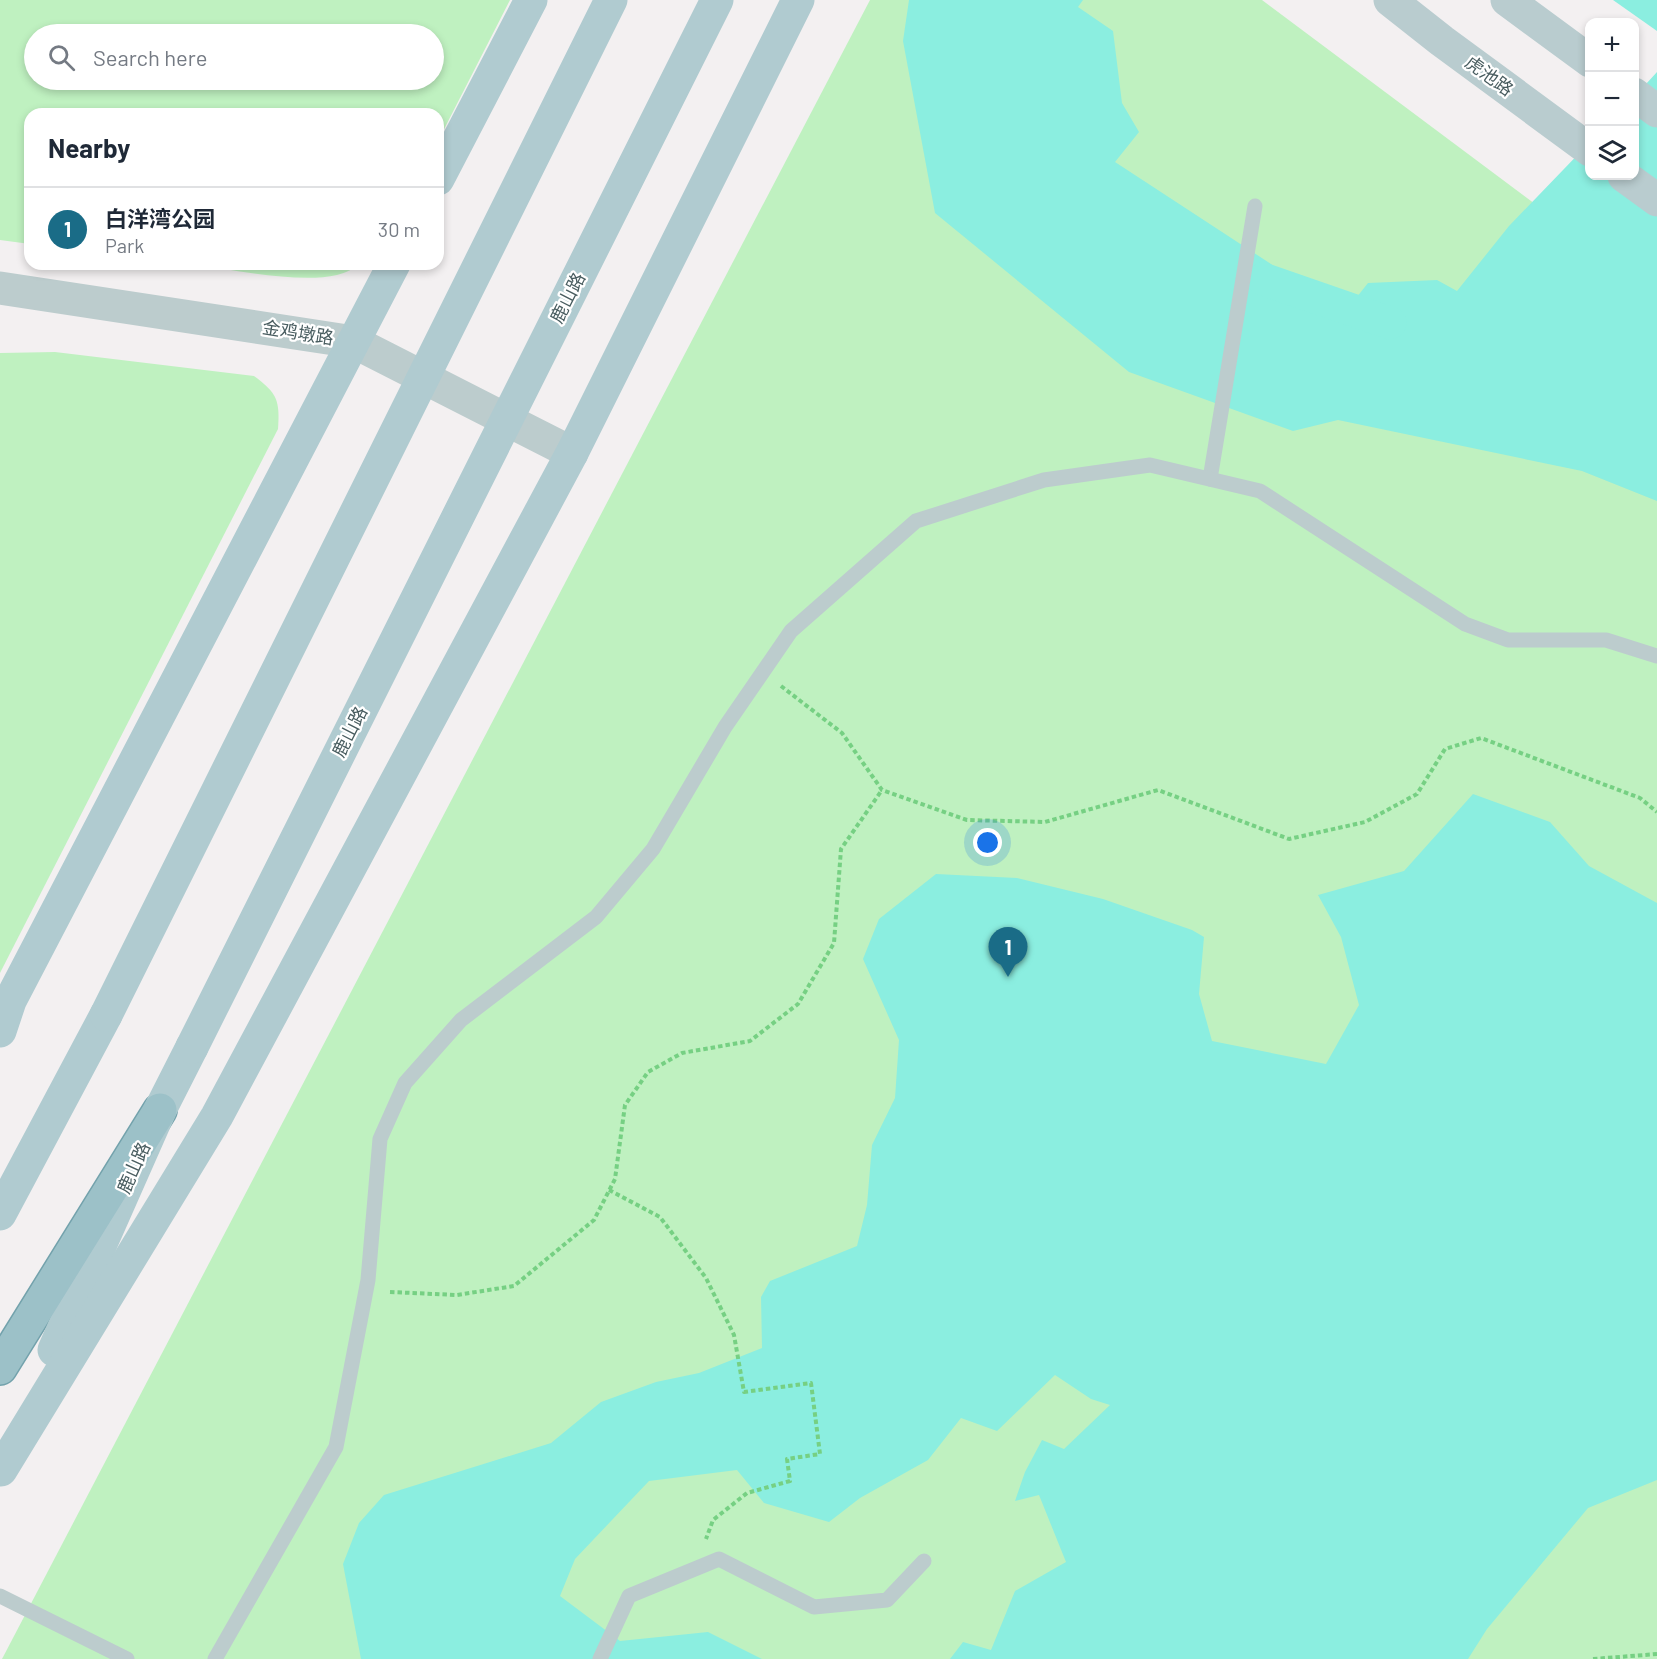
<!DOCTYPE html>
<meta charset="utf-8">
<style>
:root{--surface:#fff;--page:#f6f6f7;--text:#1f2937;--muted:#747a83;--line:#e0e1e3;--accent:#1a6c87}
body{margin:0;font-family:Barlow,"Noto Sans SC",sans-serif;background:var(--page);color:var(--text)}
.controls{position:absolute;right:18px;top:18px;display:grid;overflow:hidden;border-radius:12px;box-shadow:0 3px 9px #0003}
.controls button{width:54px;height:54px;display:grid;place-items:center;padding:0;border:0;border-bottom:2px solid var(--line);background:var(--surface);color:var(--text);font:30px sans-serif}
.you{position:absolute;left:988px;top:843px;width:21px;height:21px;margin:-15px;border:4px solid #fff;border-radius:50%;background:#1a73e8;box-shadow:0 0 0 9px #1a73e833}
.badge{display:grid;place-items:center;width:39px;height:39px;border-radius:50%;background:var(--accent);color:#fff;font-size:20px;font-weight:700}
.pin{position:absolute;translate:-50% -50px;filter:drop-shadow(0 2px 3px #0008)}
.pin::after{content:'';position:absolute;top:32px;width:21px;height:18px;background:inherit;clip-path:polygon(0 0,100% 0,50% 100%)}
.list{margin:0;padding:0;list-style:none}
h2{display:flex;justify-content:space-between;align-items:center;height:78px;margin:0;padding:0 24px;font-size:26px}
h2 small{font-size:20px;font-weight:400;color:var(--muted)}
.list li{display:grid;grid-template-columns:39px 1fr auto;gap:18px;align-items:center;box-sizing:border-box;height:84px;padding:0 24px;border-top:2px solid var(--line)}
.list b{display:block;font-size:22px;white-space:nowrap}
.list p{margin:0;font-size:20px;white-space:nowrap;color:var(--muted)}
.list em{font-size:20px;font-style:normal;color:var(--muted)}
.icon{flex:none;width:33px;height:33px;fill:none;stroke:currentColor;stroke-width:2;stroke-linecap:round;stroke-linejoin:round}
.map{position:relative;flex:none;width:1657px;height:1659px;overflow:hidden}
.search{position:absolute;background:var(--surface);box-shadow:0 3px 9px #0003;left:24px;top:24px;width:420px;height:66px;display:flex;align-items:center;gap:15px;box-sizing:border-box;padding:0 21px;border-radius:33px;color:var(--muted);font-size:22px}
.panel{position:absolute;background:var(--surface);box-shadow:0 3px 9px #0003;left:24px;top:108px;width:420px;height:162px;border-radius:18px}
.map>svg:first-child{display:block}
</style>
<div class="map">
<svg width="1657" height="1659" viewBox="0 0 1657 1659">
<rect width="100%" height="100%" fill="#f3f0f1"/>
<g fill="#bff1c0" fill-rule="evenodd">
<path d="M0,0H510L438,141V114H30V244L0,240ZM434,34V80H34V34Z"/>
<polygon points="870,0 1262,0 1657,295 1657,1659 2,1659"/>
<path d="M190,264H362C354,268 346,273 337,275C298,284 231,269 190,264Z"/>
<path d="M55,352L254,376C277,393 280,400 278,429L0,973V353Z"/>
</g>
<g fill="#8beee0">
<polygon points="909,0 1083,0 1078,7 1113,31 1122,103 1139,132 1115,162 1271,264 1337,322 1368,283 1437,280 1457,291 1509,226 1589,143 1590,176 1634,176 1635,96 1657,72 1657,501 1582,471 1338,420 1293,431 1129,372 935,213 903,41"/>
<polygon points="1613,0 1657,0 1657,31"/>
<polygon points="1473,794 1550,822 1589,866 1657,903 1657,1480 1588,1508 1487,1629 1468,1659 950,1659 963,1642 991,1650 1015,1591 1066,1562 1039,1495 1015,1501 1025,1472 1042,1440 1064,1449 1110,1405 1091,1399 1055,1375 997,1431 961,1418 928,1460 860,1498 829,1522 764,1503 737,1470 649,1481 575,1559 560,1596 620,1641 708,1632 762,1659 361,1659 343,1564 359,1523 384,1495 551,1443 601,1402 656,1382 699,1373 762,1348 761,1297 770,1281 857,1246 867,1205 872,1145 895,1098 899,1040 863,959 879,919 936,874 1017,878 1103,899 1192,930 1204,937 1199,994 1212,1041 1326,1064 1359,1005 1341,937 1318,895 1404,871"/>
</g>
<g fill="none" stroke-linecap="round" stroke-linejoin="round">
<polyline stroke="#8beee0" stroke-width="33" points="1263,279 1390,323"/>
<g stroke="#73a2ac" stroke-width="36">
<polyline id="trunk" points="0,1368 160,1110"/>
</g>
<g stroke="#76d083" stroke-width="4" stroke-dasharray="4.5 3" stroke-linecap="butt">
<polyline points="781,686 842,733 882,790 967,820 1045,822 1158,790 1289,839 1365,822 1417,794 1445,749 1481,738 1640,798 1657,812"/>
<polyline points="609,1190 660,1217 706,1278 734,1335 744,1392 811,1383 820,1454 787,1459 790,1481 747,1493 713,1520 706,1539"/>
<polyline points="390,1292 457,1295 514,1286 594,1220 615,1179 625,1105 648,1072 682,1053 750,1041 798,1004 834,943 841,849 882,790"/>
<polyline points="1593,1659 1657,1654"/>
</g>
<g stroke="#bccccd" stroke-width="15">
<polyline points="1210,479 1255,206"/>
<polyline points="0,1596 127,1659"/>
<polyline points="215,1659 336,1447 368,1280 380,1139 405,1083 461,1020 596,917 653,849 725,727 791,631 916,521 1044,480 1150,465 1260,491 1465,624 1508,640 1606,640 1657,656"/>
<polyline points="600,1659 629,1596 719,1559 814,1607 887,1600 924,1561"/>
</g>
<polyline stroke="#bccccd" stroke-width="33" points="0,288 354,342 572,453"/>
<g stroke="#b9cccf" stroke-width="33">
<polyline points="1390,0 1442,41 1590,150"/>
<polyline points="1507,0 1590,61"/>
<polyline points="1634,94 1657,111"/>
<polyline points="1624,176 1657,200"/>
</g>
<g stroke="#b0cbd0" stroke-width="33">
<polyline points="438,179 531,0"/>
<polyline points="0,1031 10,1001 394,264"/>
<polyline points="0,1214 106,1015"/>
<polyline points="54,1350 160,1110 192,1047"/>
<polyline points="1,1470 217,1116 572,453 798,0"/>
</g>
<use href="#trunk" stroke="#9cc1c8" stroke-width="33"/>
<g stroke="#b0cbd0" stroke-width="33">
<polyline points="106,1015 611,0"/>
<polyline points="192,1047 717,0"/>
</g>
</g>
<g text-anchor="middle" stroke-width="4.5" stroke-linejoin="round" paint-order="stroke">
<g font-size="18" fill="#485c5f" stroke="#fff">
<text transform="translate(1489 76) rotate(36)" y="6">虎池路</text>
<text transform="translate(568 298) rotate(-63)" y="6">鹿山路</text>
<text transform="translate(298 333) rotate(9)" y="6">金鸡墩路</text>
<text transform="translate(350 732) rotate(-63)" y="6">鹿山路</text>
<text transform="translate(134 1168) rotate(-66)" y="6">鹿山路</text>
</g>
</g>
</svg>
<div class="controls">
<button>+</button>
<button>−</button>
<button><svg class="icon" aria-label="layers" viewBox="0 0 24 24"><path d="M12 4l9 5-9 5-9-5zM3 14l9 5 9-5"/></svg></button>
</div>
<div class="you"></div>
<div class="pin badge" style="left:1008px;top:977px">1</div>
<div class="search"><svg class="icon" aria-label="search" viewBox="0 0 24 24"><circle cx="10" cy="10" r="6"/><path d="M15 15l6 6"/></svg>Search here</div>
<section class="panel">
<h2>Nearby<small></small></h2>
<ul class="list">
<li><span class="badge">1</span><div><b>白洋湾公园</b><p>Park</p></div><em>30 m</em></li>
</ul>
</section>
</div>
